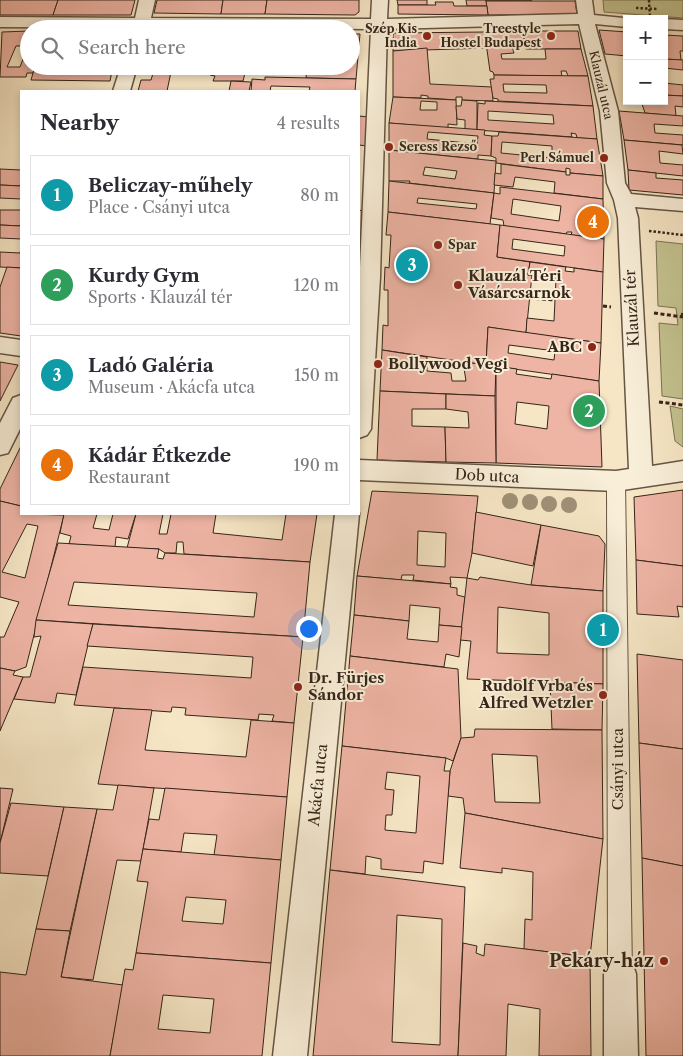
<!DOCTYPE html>
<meta charset="utf-8">
<style>
:root{--surface:#fff;--page:#f7f7f7;--text:#2b2b33;--muted:#7c7c81;--line:#e1e1e2;--accent:#0f766e}
body{margin:0;font-family:"Libre Caslon Text",serif;background:var(--page);color:var(--text)}
.controls{position:absolute;right:15px;top:15px;display:grid;overflow:hidden;border-radius:0px;box-shadow:0 2px 8px #0003}
.controls button{width:45px;height:45px;display:grid;place-items:center;padding:0;border:0;border-bottom:1px solid var(--line);background:var(--surface);color:var(--text);font:25px sans-serif}
.you{position:absolute;left:308px;top:628px;width:18px;height:18px;margin:-12px;border:4px solid #fff;border-radius:50%;background:#1a73e8;box-shadow:0 0 0 8px #1a73e833}
.badge{display:grid;place-items:center;width:32px;height:32px;border-radius:50%;background:var(--accent);color:#fff;font-size:16px;font-weight:700}
.pin{position:absolute;translate:-50% -50%;border:2px solid #fff;box-shadow:0 1px 5px #0006}
.list{margin:0;padding:0;list-style:none}
h2{display:flex;justify-content:space-between;align-items:center;height:65px;margin:0;padding:0 20px;font-size:21px}
h2 small{font-size:16px;font-weight:400;color:var(--muted)}
.list li{display:grid;grid-template-columns:32px 1fr auto;gap:15px;align-items:center;box-sizing:border-box;height:80px;margin:0 10px 10px;padding:0 10px;border:1px solid var(--line);border-radius:0px}
.list b{display:block;font-size:19px;white-space:nowrap}
.list p{margin:0;font-size:16px;white-space:nowrap;color:var(--muted)}
.list em{font-size:16px;font-style:normal;color:var(--muted)}
.icon{flex:none;width:28px;height:28px;fill:none;stroke:currentColor;stroke-width:2;stroke-linecap:round;stroke-linejoin:round}
.map{position:relative;flex:none;width:683px;height:1056px;overflow:hidden}
.search{position:absolute;background:var(--surface);box-shadow:0 2px 8px #0003;left:20px;top:20px;width:340px;height:55px;display:flex;align-items:center;gap:12px;box-sizing:border-box;padding:0 18px;border-radius:28px;color:var(--muted);font-size:19px}
.panel{position:absolute;background:var(--surface);box-shadow:0 2px 8px #0003;left:20px;top:90px;width:340px;height:425px;border-radius:0px}
.map>svg:first-child{display:block}
</style>
<div class="map">
<svg width="683" height="1056" viewBox="0 0 683 1056">
<rect width="100%" height="100%" fill="#f6e6c5"/>
<filter id="stains"><feTurbulence type="fractalNoise" baseFrequency=".004" numOctaves="4"/><feColorMatrix values="0 0 0 0 .2 0 0 0 0 .09 0 0 0 0 .02 0 0 0 .5 -.17"/></filter>
<radialGradient id="worn" r=".72"><stop offset=".6" stop-color="#630" stop-opacity="0"/><stop offset="1" stop-color="#630" stop-opacity=".3"/></radialGradient>
<g fill="#c3c390" stroke="#7c7454">
<polygon points="603,0 683,0 683,18 604,12"/>
<polygon points="656,241 683,244 683,399 662,396 659,323 678,325 676,308 658,306"/>
<polygon points="670,406 683,409 683,447 675,441"/>
</g>
<g fill="#eeb4a4" stroke="#352519" fill-rule="evenodd">
<polygon points="0,0 58,0 53,15 0,15"/>
<polygon points="58,0 135,0 131,15 53,15"/>
<polygon points="157,0 223,0 221,14 154,13"/>
<polygon points="223,0 267,0 265,14 221,14"/>
<polygon points="267,0 359,0 359,12 355,15 265,14"/>
<polygon points="397,0 427,0 427,5 398,5"/>
<polygon points="466,0 486,0 487,6 467,6"/>
<polygon points="486,0 531,0 532,1 486,1"/>
<polygon points="486,1 575,1 577,14 488,15"/>
<polygon points="435,2 453,2 454,6 487,6 488,15 398,14 398,5 436,5"/>
<polygon points="599,30 627,32 627,56 605,54"/>
<path d="M29,31V66H35L33,73H27L26,77H0L2,32ZM16,46H28L20,67H7Z"/>
<polygon points="523,31 525,43 486,43 485,32"/>
<polygon points="523,31 578,31 581,49 526,49"/>
<polygon points="485,32 487,48 393,51 393,35 395,33"/>
<polygon points="351,34 360,34 356,79 306,78 307,66 351,66"/>
<polygon points="664,35 683,36 683,51 680,51 681,60 664,59"/>
<polygon points="486,43 511,43 514,53 501,54 502,59 546,59 545,49 581,49 588,76 568,76 566,71 561,71 562,76 494,75 493,72 490,71"/>
<polygon points="427,48 430,84 492,87 493,101 462,100 462,97 456,97 456,100 428,98 428,96 421,95 421,98 393,97 393,51"/>
<polygon points="664,59 683,60 683,70 664,68"/>
<polygon points="35,66 113,66 110,81 31,80"/>
<polygon points="144,66 172,67 167,91 138,91 141,80 151,80 154,70 143,70"/>
<polygon points="212,66 237,68 262,66 261,74 245,73 243,81 213,81 215,76 210,75"/>
<path d="M494,75L588,76L593,106L498,101V99L493,98L490,79H494ZM503,84L546,85L547,93L504,92Z"/>
<polygon points="265,77 356,79 355,91 309,91 310,87 271,86 270,91 251,91 252,79 265,80"/>
<polygon points="231,81 251,82 249,91 229,91"/>
<polygon points="664,83 683,85 683,96 664,95"/>
<polygon points="664,95 683,96 683,107 675,106 676,116 645,113 641,101 664,101"/>
<path d="M393,97L456,100L457,125L448,124V128L389,123ZM421,101L437,102V110H420Z"/>
<polygon points="462,100 477,101 477,130 465,129 465,120 457,119 456,106 461,106"/>
<path d="M485,101L593,106L597,139L577,138L576,134L571,133L572,137L477,130L478,103L485,104ZM488,111L553,115L554,124L488,120Z"/>
<polygon points="619,111 683,116 683,126 654,124 655,133 683,135 683,145 624,140"/>
<polygon points="359,116 369,117 367,146 359,145"/>
<path d="M389,123L485,130L484,135L492,136L491,156L478,155V159L417,153V150H411V152L389,150ZM428,132L478,136L477,144L427,139Z"/>
<path d="M499,132L597,139L603,176L570,173V169L566,168V172L496,163V158L491,156L492,136H498ZM502,142L552,146V158L501,153Z"/>
<polygon points="624,140 682,145 683,154 659,151 660,163 683,165 683,176 628,170"/>
<path d="M389,150L496,161L494,193L409,183L410,181H389ZM425,167L457,171L455,179L423,175Z"/>
<polygon points="501,164 566,172 566,175 570,175 570,173 603,176 603,199 554,193 555,182 515,177 513,187 494,185 495,173 501,174"/>
<polygon points="0,169 21,170 21,186 0,185"/>
<polygon points="628,170 656,173 656,178 683,180 683,195 629,190"/>
<path d="M389,181L494,193L490,224L388,212ZM418,198L477,204L476,209L417,203Z"/>
<polygon points="0,185 21,186 21,199 0,198"/>
<path d="M500,187L603,199L604,239L571,235L572,232H567L566,234L504,226L503,220L491,218L494,193L500,194ZM513,199L561,206L559,221L511,214Z"/>
<polygon points="0,210 21,210 21,226 0,225"/>
<polygon points="359,210 363,211 361,245 359,244"/>
<polygon points="388,212 500,225 497,257 530,262 528,275 532,275 526,333 488,327 486,365 382,350 383,325 388,326 388,290 384,290 385,267 389,268 391,235 386,235"/>
<polygon points="0,225 21,226 21,239 0,238"/>
<path d="M500,225L604,239L603,272L497,257ZM513,239L565,246L564,256L512,249Z"/>
<polygon points="21,249 21,268 0,267 0,252 20,253"/>
<polygon points="530,262 566,267 565,271 574,272 574,268 603,272 601,343 526,333 527,318 554,321 556,279 528,275"/>
<polygon points="7,267 21,268 21,336 0,333 0,287"/>
<path d="M488,327L601,343L599,381L486,365ZM509,345L555,351L554,360L508,353Z"/>
<polygon points="382,350 427,357 427,371 451,373 452,381 466,381 463,362 496,366 495,396 380,391"/>
<polygon points="0,362 18,365 0,401"/>
<path d="M496,366L517,369L516,374L551,379L552,374L599,381L602,467L496,463ZM517,402L549,406L547,429L515,424Z"/>
<polygon points="380,391 446,394 446,409 412,409 412,426 445,427 446,462 377,460"/>
<polygon points="446,394 495,396 496,463 446,462 445,427 469,428 468,412 446,409"/>
<polygon points="21,446 21,506 0,501 0,489"/>
<polygon points="683,490 683,566 636,560 634,497"/>
<path d="M372,491L478,496L472,553L467,578L450,577L451,584L413,580L414,575H402L401,580L357,576ZM418,531L446,533L445,567L417,565Z"/>
<path d="M0,501L21,506V514L64,515L26,667L15,671L0,668V637H4L19,602L0,597ZM27,524L38,526L25,578L2,572Z"/>
<polygon points="476,512 541,525 533,566 472,553"/>
<polygon points="64,514 97,514 93,528 109,530 113,514 136,514 128,539 116,537 115,547 69,544 71,536 60,533"/>
<polygon points="136,514 163,514 159,534 167,534 171,514 216,514 213,533 282,540 286,514 317,514 310,562 184,554 183,542 177,542 176,553 165,553 159,549 127,548"/>
<polygon points="541,525 599,536 605,544 603,591 531,585"/>
<path d="M58,543L159,549L157,558L163,559L165,553L310,562L303,637L36,620ZM74,582L257,593L254,617L68,605Z"/>
<polygon points="636,560 683,566 683,607 677,606 679,617 637,614"/>
<polygon points="357,576 451,584 450,587 457,588 457,595 465,597 462,627 439,625 440,608 410,605 409,621 354,615"/>
<path d="M480,577L531,585L603,591V684L467,679L471,641L460,640L467,578L478,580ZM498,607L549,613V655L497,653Z"/>
<polygon points="354,615 409,621 407,639 438,642 439,625 462,627 459,657 446,654 444,667 350,656"/>
<polygon points="36,620 93,624 76,695 57,693 55,703 14,699 23,677 30,677 41,636 34,637"/>
<polygon points="93,624 303,637 294,723 272,721 274,715 259,714 258,720 185,715 186,708 172,707 171,712 74,705 83,667 251,678 253,657 87,646"/>
<polygon points="637,654 683,660 683,749 639,743"/>
<polygon points="350,656 458,669 461,738 453,761 446,758 342,746"/>
<polygon points="0,668 15,671 13,675 23,677 0,731"/>
<polygon points="550,682 603,684 602,730 552,729"/>
<polygon points="114,708 152,710 145,750 246,757 251,720 294,723 287,797 98,784"/>
<path d="M475,729L602,730L603,839L465,813L463,798L448,796L450,771L461,738L474,737ZM492,754L537,756L540,803L495,802Z"/>
<polygon points="639,743 683,749 683,866 642,858"/>
<path d="M342,746L446,758L444,771H450L443,864L424,861L423,873L381,869V859L366,856L365,874L330,870ZM387,772L420,776L416,833L385,830L386,815H392L394,790L385,789Z"/>
<polygon points="118,785 154,788 141,861 117,860 93,980 61,977 97,809 113,810"/>
<polygon points="0,788 13,789 0,843"/>
<polygon points="165,788 287,797 281,860 214,855 217,835 184,833 181,852 143,849 149,819 159,820"/>
<polygon points="11,803 64,807 48,876 0,873 0,843"/>
<polygon points="64,807 97,809 70,931 36,929"/>
<polygon points="465,813 603,839 590,957 524,949 525,919 532,920 533,872 502,868 502,873 460,868"/>
<path d="M143,849L281,860L271,963L136,953L148,882L137,881ZM186,897L226,900L223,924L182,921Z"/>
<polygon points="642,858 683,866 683,1056 646,1056"/>
<path d="M330,870L465,887L458,1056H313ZM397,915L442,919L440,1045L392,1042Z"/>
<polygon points="36,929 70,931 61,977 123,985 110,1056 0,1056 0,972 26,975"/>
<polygon points="463,943 477,946 476,953 484,956 485,944 590,957 591,1056 539,1056 540,1009 508,1004 506,1056 458,1056"/>
<path d="M136,953L271,963L262,1056H110L125,969L133,970ZM163,995L214,999L210,1033L158,1029Z"/>
</g>
<g fill="none" stroke-linecap="round" stroke-linejoin="round">
<g stroke="#655544" stroke-width="2">
<polygon id="pedestrian" points="616,474 622,476 625,481 632,974 629,983 620,986 611,983 608,974 607,481 610,476"/>
</g>
<g stroke="#655544" stroke-width="3">
<g id="minor">
<polygon points="139,0 155,0 151,18 371,19 372,0 388,0 387,19 578,14 576,0 592,0 594,15 633,19 627,19 627,27 595,24 618,111 625,183 631,194 683,199 683,211 635,207 638,218 652,466 683,461 683,481 616,491 359,480 359,460 616,471 629,469 618,218 614,200 607,183 600,111 579,24 387,29 380,277 371,429 367,435 359,438 359,289 371,29 0,27 0,17 135,18"/>
<polygon points="664,19 683,20 683,30 664,29"/>
<polygon points="121,66 137,66 130,91 113,91"/>
<polygon points="0,337 21,340 21,356 0,353"/>
<polygon points="21,395 21,427 8,453 0,455 0,423 13,398"/>
<polygon points="359,513 359,514 307,1056 273,1056 335,514"/>
<polygon points="620,958 632,962 636,974 638,1056 604,1056 604,974 608,962"/>
</g>
</g>
<g stroke="#352519" stroke-width="2.5" stroke-dasharray="2.5 2" stroke-linecap="butt">
<polyline points="649,0 650,19"/>
<polyline points="636,8 657,9"/>
<polyline points="649,231 683,235"/>
</g>
<g stroke="#352519" stroke-width="3" stroke-dasharray="4 2.5" stroke-linecap="butt">
<polyline points="529,298 555,300"/>
<polyline points="603,306 611,307"/>
<polyline points="654,313 683,317"/>
<polyline points="682,317 683,311"/>
<polyline points="659,402 683,405"/>
</g>
<use href="#pedestrian" fill="#f9efd9" fill-rule="evenodd"/>
<use href="#minor" fill="#f9efd9" fill-rule="evenodd"/>
</g>
<g fill="#9f9177">
<circle cx="510" cy="501" r="8"/>
<circle cx="530" cy="502" r="8"/>
<circle cx="549" cy="504" r="8"/>
<circle cx="569" cy="505" r="8"/>
</g>
<g fill="#8f2418" stroke="#f9efd9" stroke-width="2">
<circle cx="427" cy="36" r="5"/>
<circle cx="551" cy="36" r="5"/>
<circle cx="389" cy="147" r="5"/>
<circle cx="604" cy="158" r="5"/>
<circle cx="438" cy="245" r="5"/>
<circle cx="458" cy="285" r="5"/>
<circle cx="592" cy="347" r="5"/>
<circle cx="378" cy="364" r="5"/>
<circle cx="298" cy="687" r="5"/>
<circle cx="603" cy="695" r="5"/>
<circle cx="664" cy="961" r="5"/>
</g>
<g text-anchor="middle" stroke-width="4" stroke-linejoin="round" paint-order="stroke">
<g font-size="12" font-weight="bold" fill="#352519" stroke="#f9efd9" text-anchor="end">
<text x="417" y="33">Szép Kis<tspan x="417" dy="14">India</tspan></text>
<text x="541" y="33">Treestyle<tspan x="541" dy="14">Hostel Budapest</tspan></text>
<text x="399" y="151" text-anchor="start">Seress Rezső</text>
<text x="594" y="162">Perl Sámuel</text>
<text x="448" y="249" text-anchor="start">Spar</text>
</g>
<g font-size="12" fill="#352519" stroke="#f9efd9">
<text transform="translate(601 85) rotate(77)" y="4">Klauzál utca</text>
</g>
<g font-size="15" font-weight="bold" fill="#352519" stroke="#f9efd9" text-anchor="start">
<text x="468" y="281">Klauzál Téri<tspan x="468" dy="17">Vásárcsarnok</tspan></text>
<text x="582" y="352" text-anchor="end">ABC</text>
<text x="388" y="369">Bollywood Vegi</text>
<text x="308" y="683">Dr. Fürjes<tspan x="308" dy="17">Sándor</tspan></text>
<text x="593" y="691" text-anchor="end">Rudolf Vrba és<tspan x="593" dy="17">Alfred Wetzler</tspan></text>
</g>
<g font-size="15" fill="#352519" stroke="#f9efd9">
<text transform="translate(632 308) rotate(-93)" y="5">Klauzál tér</text>
<text transform="translate(487 476) rotate(3)" y="5">Dob utca</text>
<text transform="translate(618 769) rotate(-90)" y="5">Csányi utca</text>
<text transform="translate(318 785) rotate(-84)" y="5">Akácfa utca</text>
</g>
<g font-size="18" font-weight="bold" fill="#352519" stroke="#f9efd9" text-anchor="end">
<text x="654" y="967">Pekáry-ház</text>
</g>
</g>
<rect width="100%" height="100%" filter="url(#stains)"/>
<rect width="100%" height="100%" fill="url(#worn)"/>
</svg>
<div class="controls">
<button>+</button>
<button>−</button>
</div>
<div class="you"></div>
<div class="pin badge" style="left:603px;top:630px;background:#0f9aa8">1</div>
<div class="pin badge" style="left:589px;top:411px;background:#2e9e5b">2</div>
<div class="pin badge" style="left:412px;top:265px;background:#0f9aa8">3</div>
<div class="pin badge" style="left:593px;top:222px;background:#e8710a">4</div>
<div class="search"><svg class="icon" aria-label="search" viewBox="0 0 24 24"><circle cx="10" cy="10" r="6"/><path d="M15 15l6 6"/></svg>Search here</div>
<section class="panel">
<h2>Nearby<small>4 results</small></h2>
<ul class="list">
<li><span class="badge" style="background:#0f9aa8">1</span><div><b>Beliczay-műhely</b><p>Place · Csányi utca</p></div><em>80 m</em></li>
<li><span class="badge" style="background:#2e9e5b">2</span><div><b>Kurdy Gym</b><p>Sports · Klauzál tér</p></div><em>120 m</em></li>
<li><span class="badge" style="background:#0f9aa8">3</span><div><b>Ladó Galéria</b><p>Museum · Akácfa utca</p></div><em>150 m</em></li>
<li><span class="badge" style="background:#e8710a">4</span><div><b>Kádár Étkezde</b><p>Restaurant</p></div><em>190 m</em></li>
</ul>
</section>
</div>
